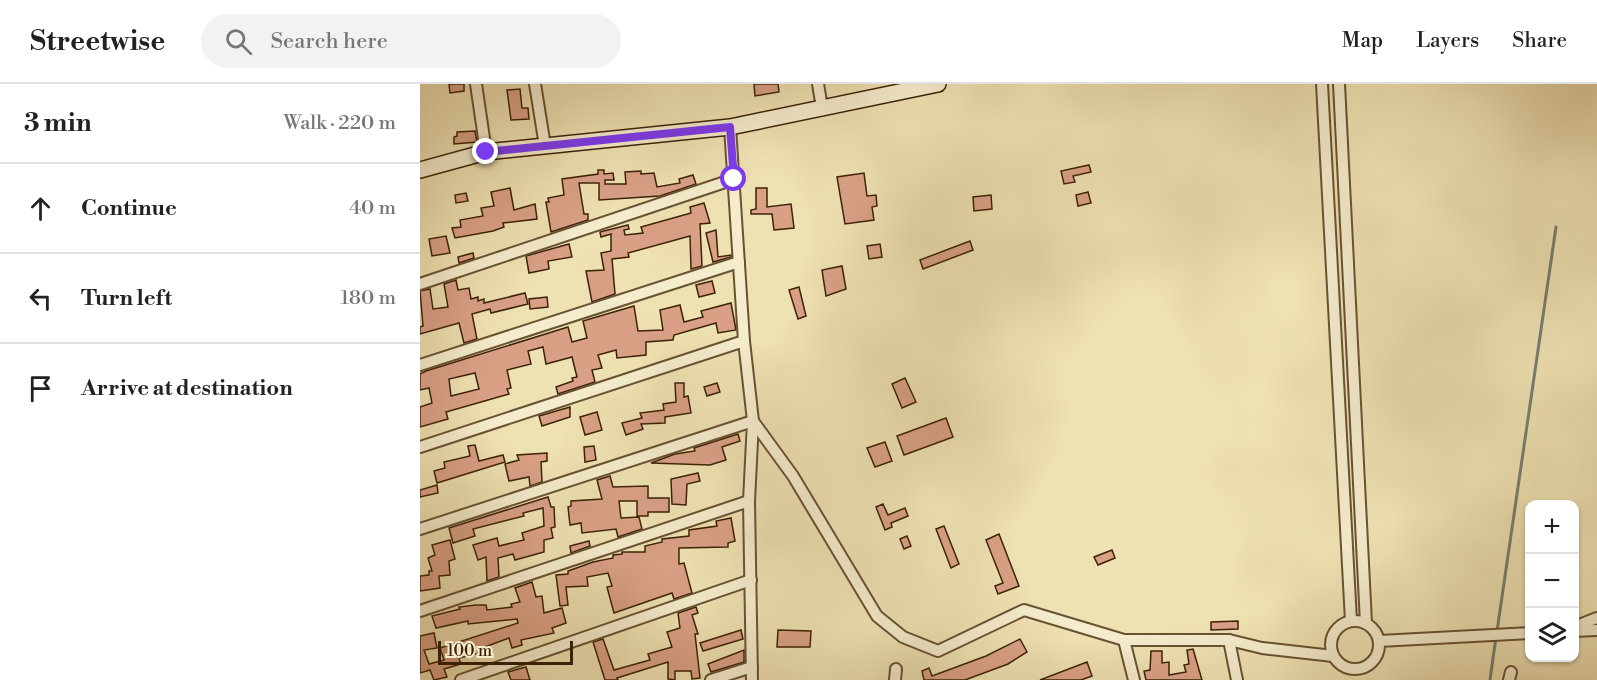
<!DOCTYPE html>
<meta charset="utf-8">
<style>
:root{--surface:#fff;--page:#f2f2f2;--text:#222;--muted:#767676;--line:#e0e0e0}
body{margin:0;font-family:"Libre Bodoni",serif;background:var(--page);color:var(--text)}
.controls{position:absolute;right:18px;bottom:18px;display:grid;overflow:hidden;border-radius:12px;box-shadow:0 2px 4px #0004}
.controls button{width:54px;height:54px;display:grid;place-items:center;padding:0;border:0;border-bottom:2px solid var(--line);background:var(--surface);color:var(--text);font:30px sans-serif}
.scale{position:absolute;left:18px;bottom:15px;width:135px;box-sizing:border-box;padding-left:6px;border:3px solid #3d2207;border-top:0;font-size:16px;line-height:21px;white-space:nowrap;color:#3d2207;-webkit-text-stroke:4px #f4eccd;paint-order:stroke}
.stop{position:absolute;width:18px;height:18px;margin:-14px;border:4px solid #7c3aed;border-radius:50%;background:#fff}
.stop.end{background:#7c3aed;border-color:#fff;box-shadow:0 2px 6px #0008}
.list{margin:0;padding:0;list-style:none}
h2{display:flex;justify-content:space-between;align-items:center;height:78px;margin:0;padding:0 24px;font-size:26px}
h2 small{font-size:20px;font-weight:400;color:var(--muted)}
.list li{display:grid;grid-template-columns:39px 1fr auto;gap:18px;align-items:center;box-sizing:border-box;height:90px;padding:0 24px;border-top:2px solid var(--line)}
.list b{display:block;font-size:22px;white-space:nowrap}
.list em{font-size:20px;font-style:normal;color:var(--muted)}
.icon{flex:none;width:33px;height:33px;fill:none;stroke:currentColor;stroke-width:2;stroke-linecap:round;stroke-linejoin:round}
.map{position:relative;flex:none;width:1177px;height:596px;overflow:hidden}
header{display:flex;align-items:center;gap:36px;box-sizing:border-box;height:84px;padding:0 30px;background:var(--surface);border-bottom:2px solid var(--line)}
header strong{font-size:28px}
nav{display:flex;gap:33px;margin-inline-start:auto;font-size:21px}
.search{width:420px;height:54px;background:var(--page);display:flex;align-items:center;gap:15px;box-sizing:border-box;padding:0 21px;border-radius:33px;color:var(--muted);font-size:22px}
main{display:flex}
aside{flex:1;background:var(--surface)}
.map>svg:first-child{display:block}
</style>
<header>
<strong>Streetwise</strong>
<div class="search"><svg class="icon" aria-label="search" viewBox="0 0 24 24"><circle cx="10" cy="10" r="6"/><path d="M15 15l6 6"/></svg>Search here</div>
<nav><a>Map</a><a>Layers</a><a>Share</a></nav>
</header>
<main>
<aside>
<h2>3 min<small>Walk · 220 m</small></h2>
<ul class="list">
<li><svg class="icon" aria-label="ahead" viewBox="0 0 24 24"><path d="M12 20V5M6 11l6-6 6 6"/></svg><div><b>Continue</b></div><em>40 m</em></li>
<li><svg class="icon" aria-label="left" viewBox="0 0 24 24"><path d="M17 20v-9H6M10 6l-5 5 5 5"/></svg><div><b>Turn left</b></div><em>180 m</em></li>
<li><svg class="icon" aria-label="arrive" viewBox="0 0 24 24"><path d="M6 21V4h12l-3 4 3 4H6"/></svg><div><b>Arrive at destination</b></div></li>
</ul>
</aside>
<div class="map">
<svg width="1177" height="596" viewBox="0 0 1177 596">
<rect width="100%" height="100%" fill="#eee1b2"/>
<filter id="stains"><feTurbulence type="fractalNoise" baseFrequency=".00333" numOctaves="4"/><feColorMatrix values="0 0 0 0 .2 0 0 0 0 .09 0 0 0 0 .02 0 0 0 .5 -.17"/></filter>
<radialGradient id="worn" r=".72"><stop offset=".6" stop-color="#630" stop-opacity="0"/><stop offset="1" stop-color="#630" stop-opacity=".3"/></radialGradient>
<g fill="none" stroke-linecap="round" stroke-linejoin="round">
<g stroke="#777e71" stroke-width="3">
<polyline points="1077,547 1136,143"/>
<polyline points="1070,596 1076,553"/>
</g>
</g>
<g fill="#d9a086" stroke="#3d2207" stroke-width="1.5" fill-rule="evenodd">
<polygon points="29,0 44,0 44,7 30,9"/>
<polygon points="334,0 358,0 359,8 335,12"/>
<polygon points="100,5 102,24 108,24 109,35 91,36 87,6"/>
<polygon points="55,47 57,58 34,60 34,53 37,52 37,48"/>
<polygon points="669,81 671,88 653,92 655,98 644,100 641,87"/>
<polygon points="178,86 184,86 184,90 193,89 194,96 185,96 185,100 206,100 205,88 221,87 221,90 234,89 237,103 260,99 259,95 273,91 276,100 240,112 179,116 179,99 159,99 164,130 168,130 168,136 131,148 126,118 129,118 128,114 144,111 142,95 178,90"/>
<polygon points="444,89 447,112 456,111 457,122 452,123 454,136 425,140 417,93"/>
<polygon points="90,104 94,126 115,120 117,135 83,139 84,143 73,147 35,154 32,144 41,143 40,136 63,132 61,124 74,122 71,108"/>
<polygon points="336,104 347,104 347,123 371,120 374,144 354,146 352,130 331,130 331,126 336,125"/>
<polygon points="668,108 671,119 658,122 656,111"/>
<polygon points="46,109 48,117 36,119 35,111"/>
<polygon points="571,111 572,125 554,127 553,113"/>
<polygon points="284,119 290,139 280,140 282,182 271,185 270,152 208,169 209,173 192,175 195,210 172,218 166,187 184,186 181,169 191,167 191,150 181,153 180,148 208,141 209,145 204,146 205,151 223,149 221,143 271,129 270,123"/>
<polygon points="296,146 298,173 311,171 311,173 293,178 286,149"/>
<polygon points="26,152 30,169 12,172 9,155"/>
<polygon points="550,157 553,166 503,185 500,176"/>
<polygon points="149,160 152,173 128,177 129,185 109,189 106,172"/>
<polygon points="460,160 462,173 449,175 447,162"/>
<polygon points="53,169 54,174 39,179 38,173"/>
<polygon points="422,182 426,205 406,212 402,186"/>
<polygon points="36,196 38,206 49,204 51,215 58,213 58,217 64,215 64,219 105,209 108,220 71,229 70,225 52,230 57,255 44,259 39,239 0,250 0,243 3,242 0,207 10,205 13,225 28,223 24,200"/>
<polygon points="292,197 295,209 279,213 276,201"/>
<polygon points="379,203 386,232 378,235 369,206"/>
<polygon points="127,213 128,223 110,225 109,215"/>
<path d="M311,219L316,246L298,249L296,239L254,251L253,256L226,258V271L197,274L196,266L178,271L182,284L172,286L175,298L138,310L136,303L153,297L152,294L157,293L152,273L126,280L123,263L108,267L111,280L87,286L91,304L87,305L89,310L26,328L28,335L0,343V323L12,319L9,304L0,306V290L6,287L148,243L152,258L167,254L163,237L214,222L218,247L243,246L240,226L260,221L264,238L283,233L281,227ZM55,289L59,305L31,312L29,295Z"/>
<polygon points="485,294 496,318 482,324 472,300"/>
<polygon points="255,299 264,299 264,313 268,312 271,329 245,333 245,339 221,340 223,345 206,351 202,339 222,334 220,329 244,326 243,320 256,318"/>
<polygon points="297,299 300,308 287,312 284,303"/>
<polygon points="150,323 150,333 122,342 119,332"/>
<polygon points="177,328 182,346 165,351 160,333"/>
<polygon points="526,334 533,353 484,371 477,352"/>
<polygon points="318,350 320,357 302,363 306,376 290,381 231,379 255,370 275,367 274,364"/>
<polygon points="465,358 472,377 455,383 447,364"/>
<polygon points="55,361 59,377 83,371 85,378 17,399 14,387 25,384 24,378 50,372 48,362"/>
<polygon points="174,362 176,376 165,378 164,363"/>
<polygon points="127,369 127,377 121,378 122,398 110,402 109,393 89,397 85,380 99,376 97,371"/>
<polygon points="278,389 280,397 267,400 266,421 252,420 251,395"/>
<polygon points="190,392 193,403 228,402 228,414 249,414 249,428 228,428 228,432 217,432 217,417 199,417 201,434 219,433 222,445 198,453 196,445 162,449 161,439 150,441 148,423 151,422 151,417 182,415 177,396"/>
<polygon points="17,401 18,409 0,413 0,406"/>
<polygon points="128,413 131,423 134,423 135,443 131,444 133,454 124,456 124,468 95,476 93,470 78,474 79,493 67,497 66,473 58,476 53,461 77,454 79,462 104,456 102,449 124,442 123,424 103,429 104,432 53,445 55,452 33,459 29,444"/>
<polygon points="463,420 468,431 485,424 488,432 471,439 472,443 465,446 456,423"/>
<polygon points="311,434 315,457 308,459 308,463 259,464 259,480 264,479 272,509 254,515 252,509 194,529 187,503 192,502 188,489 167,493 168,502 146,503 148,521 140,522 136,491 148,490 148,487 173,478 193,474 193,471 202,470 202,468 225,468 225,462 242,458 242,455 269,452 269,446 297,442 296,437"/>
<polygon points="524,442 539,480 531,484 516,445"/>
<polygon points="579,450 599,502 578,510 575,502 583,499 566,456"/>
<polygon points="487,452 491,462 484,465 480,455"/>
<polygon points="30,456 35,475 29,477 30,491 19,492 20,504 0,507 0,492 9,491 9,487 12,487 8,474 15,471 12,461"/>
<polygon points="169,457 170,462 151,469 150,462"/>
<polygon points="692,466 695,474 678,481 674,473"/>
<polygon points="112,498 116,513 122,512 124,529 142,524 146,539 132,544 134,549 101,556 102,561 92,564 89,554 62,564 64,568 39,574 41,580 24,585 27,593 14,596 10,586 0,589 0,552 14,549 17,564 4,566 9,580 24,576 20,564 98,539 97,535 48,540 48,537 16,544 12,532 40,525 39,523 56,521 66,521 67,526 92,523 91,520 100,518 95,504"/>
<polygon points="276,523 278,529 272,531 278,550 275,550 280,594 272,595 271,587 255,587 255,596 248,595 248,578 197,594 198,596 185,596 173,558 183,555 194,586 230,576 228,570 252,563 247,548 260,544 258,529"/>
<polygon points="818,537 818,545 791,546 791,538"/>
<polygon points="321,546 323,555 283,567 280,559"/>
<polygon points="358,546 391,547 390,563 357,563"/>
<polygon points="600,555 607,568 588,580 545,596 504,596 502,587 509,584 512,592 566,572"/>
<polygon points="773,565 782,596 726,596 724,587 730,586 731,567 742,567 742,579 749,578 749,591 766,588 764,581 769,580 767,566"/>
<polygon points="324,566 324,578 291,588 288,580"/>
<polygon points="667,578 672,592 661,596 620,596"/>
<polygon points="106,583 110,596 91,596 88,588"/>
</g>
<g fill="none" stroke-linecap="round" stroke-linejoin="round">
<g stroke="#695232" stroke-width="14">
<g id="street">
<polyline points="56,0 66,68"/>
<polyline points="115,0 125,62"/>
<polyline points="398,0 402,24"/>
<polyline points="902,0 931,537"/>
<polyline points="919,0 946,539"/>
<polyline points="310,43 324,257 333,337 329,417 332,596"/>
<polyline points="0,200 314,95"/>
<polyline points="0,281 319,178"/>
<polyline points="0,363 324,257"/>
<polyline points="0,445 333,337 373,392 457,532 483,553 518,567 604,526 704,556 809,556 842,564 913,572"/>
<polyline points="0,527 329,417"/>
<circle cx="935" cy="561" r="24"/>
<polyline points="1154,543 1177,534"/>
<polyline points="1154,547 1177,546"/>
<polyline points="704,556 714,596"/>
<polyline points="809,556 817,596"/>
<polyline points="959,557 1110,549"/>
<polyline points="41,596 331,496"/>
<polyline points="291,596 332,583"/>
<polyline points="475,596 476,585"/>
<polyline points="1089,596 1091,588"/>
</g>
</g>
<g stroke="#3d2207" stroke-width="18">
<polyline id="secondary" points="0,86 66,68 310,43 518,0"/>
</g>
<use href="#street" stroke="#f4eccd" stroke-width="10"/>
<use href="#secondary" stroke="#f4eccd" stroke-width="15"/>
</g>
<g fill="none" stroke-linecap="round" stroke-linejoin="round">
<polyline stroke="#7c3aed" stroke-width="8" points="66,68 310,43 314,95"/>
</g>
<rect width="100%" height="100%" filter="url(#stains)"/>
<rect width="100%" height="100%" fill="url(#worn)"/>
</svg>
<div class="controls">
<button>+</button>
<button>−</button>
<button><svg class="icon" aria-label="layers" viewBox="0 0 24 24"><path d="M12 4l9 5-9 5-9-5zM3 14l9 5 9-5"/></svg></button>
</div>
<div class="scale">100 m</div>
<div class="stop" style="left:314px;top:95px"></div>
<div class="stop end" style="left:66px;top:68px"></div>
</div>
</main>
